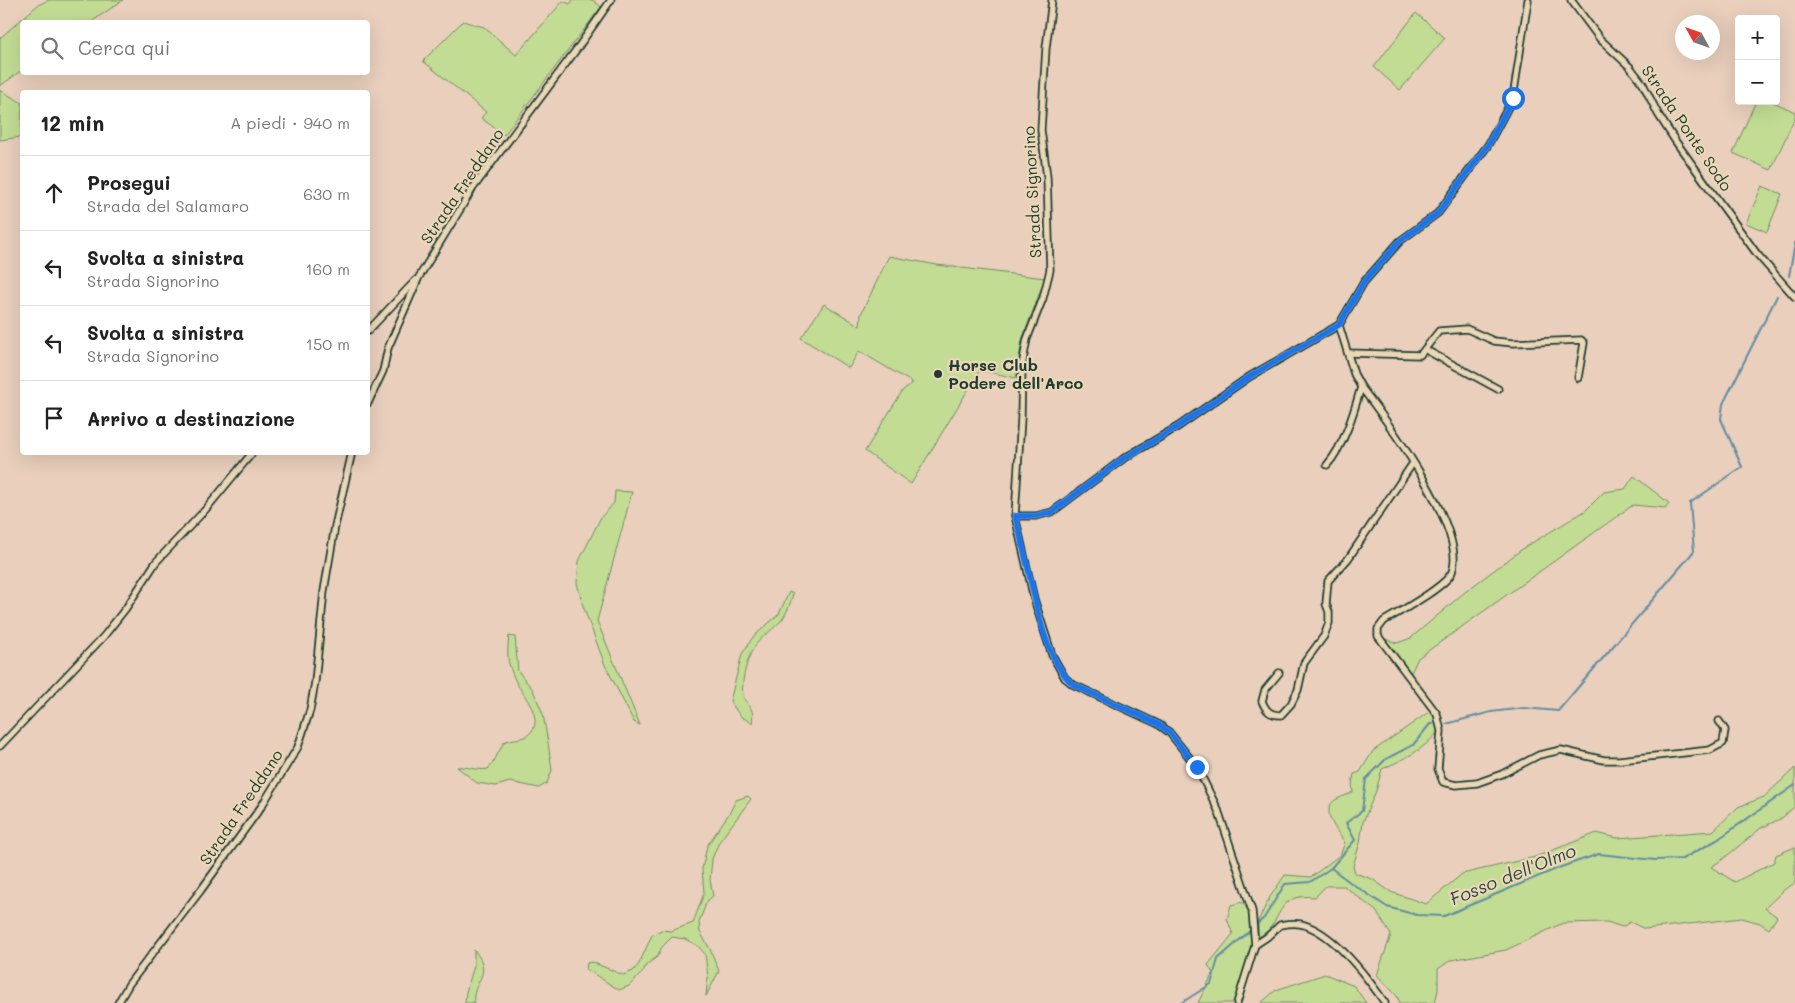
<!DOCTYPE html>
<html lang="it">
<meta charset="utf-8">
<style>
:root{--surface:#fff;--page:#f2f2f2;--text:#222;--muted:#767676;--line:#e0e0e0}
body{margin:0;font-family:Mali,sans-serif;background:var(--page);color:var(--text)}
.controls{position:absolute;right:15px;top:15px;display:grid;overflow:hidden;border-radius:5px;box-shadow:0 5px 20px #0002}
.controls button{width:45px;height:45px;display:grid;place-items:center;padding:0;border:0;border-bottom:1px solid var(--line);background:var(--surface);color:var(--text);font:25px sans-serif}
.compass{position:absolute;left:1675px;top:15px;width:45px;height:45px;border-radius:50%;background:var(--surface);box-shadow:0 5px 20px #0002;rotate:310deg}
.stop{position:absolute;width:15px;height:15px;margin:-11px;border:4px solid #1a73e8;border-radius:50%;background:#fff}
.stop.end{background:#1a73e8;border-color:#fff;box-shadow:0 1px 5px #0008}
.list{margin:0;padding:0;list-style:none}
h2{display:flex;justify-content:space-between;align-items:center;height:65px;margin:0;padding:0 20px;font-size:21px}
h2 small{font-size:16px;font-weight:400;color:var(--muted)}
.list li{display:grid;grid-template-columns:32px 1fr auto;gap:15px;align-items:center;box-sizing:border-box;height:75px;padding:0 20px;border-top:1px solid var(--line)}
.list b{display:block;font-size:19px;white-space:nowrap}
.list p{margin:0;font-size:16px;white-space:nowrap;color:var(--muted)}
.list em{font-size:16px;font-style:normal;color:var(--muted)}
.icon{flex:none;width:28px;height:28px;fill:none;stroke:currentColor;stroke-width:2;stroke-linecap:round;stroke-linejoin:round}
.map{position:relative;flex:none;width:1795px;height:1003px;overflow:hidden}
.search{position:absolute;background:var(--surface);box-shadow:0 5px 20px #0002;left:20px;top:20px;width:350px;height:55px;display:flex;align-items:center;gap:12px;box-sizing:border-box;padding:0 18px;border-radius:5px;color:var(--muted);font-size:19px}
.panel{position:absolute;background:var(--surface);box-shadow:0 5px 20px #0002;left:20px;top:90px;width:350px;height:365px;border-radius:5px}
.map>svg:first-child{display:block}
</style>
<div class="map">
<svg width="1795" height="1003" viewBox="0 0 1795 1003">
<rect width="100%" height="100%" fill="#e9cfbc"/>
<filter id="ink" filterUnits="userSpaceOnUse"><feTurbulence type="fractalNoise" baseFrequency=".02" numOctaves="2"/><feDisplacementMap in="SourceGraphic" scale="10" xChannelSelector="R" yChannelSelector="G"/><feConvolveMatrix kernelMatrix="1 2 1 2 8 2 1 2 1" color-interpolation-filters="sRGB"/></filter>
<g filter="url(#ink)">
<g fill="#c2dc93" stroke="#708c64">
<polygon points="49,0 123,0 91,22 22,22 22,70 0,86 0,38 38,5"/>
<polygon points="573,0 593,0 601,7 504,135 481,118 486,112 423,61 463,21 484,27 516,55 563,1 570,4"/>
<polygon points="1416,13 1445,38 1400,90 1374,67"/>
<polygon points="0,90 22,103 21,137 0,140"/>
<polygon points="1756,101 1771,101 1795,112 1795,117 1771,170 1733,153"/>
<polygon points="1762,186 1782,194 1767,232 1746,223"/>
<polygon points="889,256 937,265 1045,278 1022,340 1016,378 980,370 911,484 865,451 903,390 913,383 859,351 849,368 801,338 824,304 860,326 861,314"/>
<polygon points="1634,476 1669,503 1665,508 1633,505 1418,658 1411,673 1385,639 1397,643 1411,638 1465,592 1525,547 1585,511 1604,492 1625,489"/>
<polygon points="615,491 632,492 597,621 640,725 634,722 605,665 583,606 577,583 579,561 601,517 614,503"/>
<path d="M789,592L793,594C790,604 787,614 780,622C765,637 756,638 748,660C745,670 741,684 743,695C746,707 755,704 752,723L740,716L730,701L742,654L753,637L779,614Z"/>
<path d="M509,636L515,637L518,671L533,690L543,714L548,743L552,770L547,783L539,788L510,782L496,786L477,783L457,767C468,766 477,771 488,769L494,761L504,742C511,738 523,740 529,734C546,720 523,695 516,682C513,676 511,670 509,664C507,655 508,645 509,636Z"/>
<path d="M1434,711L1439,731C1422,751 1405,759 1382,769L1376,791L1363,822L1360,843L1353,866L1355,873L1372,879L1391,892L1426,904L1462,874L1535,857L1597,833L1617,838L1713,831L1738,807L1764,797L1795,768V806L1782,818L1761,828L1723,859L1711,867L1735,882L1774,862L1776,855L1795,847V883L1785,889L1765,908L1777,917L1769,929L1760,923L1742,918L1645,929L1630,922L1622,927L1607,922L1563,923L1506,950L1451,960L1438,969V990L1435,1003H1400L1397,996L1377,975L1391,935L1376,911L1344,886H1326L1315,897C1272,892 1285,925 1258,937V921L1270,897L1285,875L1311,877L1340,855L1345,843C1339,833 1319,811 1335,800C1340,797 1348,795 1353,792L1352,784L1354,774L1360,772L1373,751L1426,714Z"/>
<polygon points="748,796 751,799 719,842 712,859 710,880 713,896 707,901 699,922 700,932 710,949 719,971 706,996 708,977 705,954 698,946 685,939 672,937 662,947 657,957 646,965 643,972 629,986 619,990 586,969 587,963 592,962 623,975 633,971 639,964 652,935 661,930 671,931 693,923 704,893 702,869 707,846 730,812 736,800"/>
<polygon points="1242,902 1251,914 1253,939 1235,1003 1198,1003 1213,973 1208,965 1233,934 1227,919 1231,905"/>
<path d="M474,950C495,974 471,982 474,1003H465L466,992L474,966Z"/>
<polygon points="1325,974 1354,986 1366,1003 1261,1003 1276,990"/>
</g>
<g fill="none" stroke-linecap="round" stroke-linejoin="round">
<g stroke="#638da3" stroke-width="2">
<polyline points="1789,276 1795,243"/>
<polyline points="1446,724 1491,712 1524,708 1558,711 1694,551 1690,503 1742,467 1721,419 1723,404 1777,296"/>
<polyline points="1331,868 1355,840 1346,823 1362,811 1366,779 1386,759 1413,745 1430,724 1433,724"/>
<polyline points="1256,925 1264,918 1285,884 1310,882 1331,868 1351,883 1387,907 1417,915 1444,916 1561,867 1599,854 1655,860 1682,859 1717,840 1795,785"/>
<polyline points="1181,1003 1211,984 1218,959 1252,929"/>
</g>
<g stroke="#1f3d34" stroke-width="9">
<g id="street">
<polyline points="1052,0 1046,48 1041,130 1047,177 1050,270 1043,298 1027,339 1022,366 1021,418 1015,516 1034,599 1052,655 1065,678 1074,685 1158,724 1169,732 1197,767 1218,810 1252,911 1255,945 1237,1003"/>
<polyline points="1571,0 1600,39 1630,67 1643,84 1658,114 1676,142 1757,254 1795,297"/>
<polyline points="368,331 416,280"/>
<polyline points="1426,350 1498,389"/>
<polyline points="1348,353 1420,355 1439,331 1467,329 1494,341 1513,343 1581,340 1584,343 1578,378"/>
<path d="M1361,387C1387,421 1468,531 1452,572C1446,587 1399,612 1384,621L1378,629V636L1437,714L1441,731L1438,769L1443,782L1456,785L1477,783L1502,774L1539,755L1561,750L1604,760H1620L1710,750L1723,743L1725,730L1719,721"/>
<polyline points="368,403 383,371 388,348 419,277 473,188 579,46 611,0"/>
<path d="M1327,465C1344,446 1354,412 1361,387L1354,374L1339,325"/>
<polyline points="1015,516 1036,516 1052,512 1123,459 1179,426 1249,377 1339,325 1364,282 1400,241 1438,213 1488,145 1513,98 1528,0"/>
<path d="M1279,673L1265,690L1262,701C1266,711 1270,715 1281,715L1291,704L1298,690L1304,663L1324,636L1329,623V612L1326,604L1328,581L1348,559L1413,463"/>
<polyline points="0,746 104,636 126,608 156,562 206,509 253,452"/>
<path d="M1255,945L1267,937L1280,925C1286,924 1294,923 1300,924C1332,930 1367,977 1385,1003"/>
<polyline points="118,1003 129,984 201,890 261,807 298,747 310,710 315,682 324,591 335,526 352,452"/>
</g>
</g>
<use href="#street" stroke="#ebd6b5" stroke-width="5.5"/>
</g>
</g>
<g fill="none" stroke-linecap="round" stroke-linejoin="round" filter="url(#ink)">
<path stroke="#1a73e8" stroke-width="6" d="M1197,767L1169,732L1158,724L1074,685C1045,661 1036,603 1028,568C1024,551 1020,533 1015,516H1036L1052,512L1123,459L1179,426L1249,377L1339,325L1364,282L1400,241L1438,213L1488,145L1513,98"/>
</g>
<circle fill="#1f3d34" stroke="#ebd6b5" stroke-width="2" cx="938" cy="374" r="5"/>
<g text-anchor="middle" stroke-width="4.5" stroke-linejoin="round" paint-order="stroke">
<g font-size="16" fill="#1f3d34" stroke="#ebd6b5">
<text transform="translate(1687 128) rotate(56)" y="6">Strada Ponte Sodo</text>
<text transform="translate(462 186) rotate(-56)" y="6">Strada Freddano</text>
<text transform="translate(1032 192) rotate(-93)" y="6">Strada Signorino</text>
<text transform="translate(241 807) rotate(-56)" y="6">Strada Freddano</text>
</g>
<g font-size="16" font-weight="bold" fill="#1f3d34" stroke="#ebd6b5" text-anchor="start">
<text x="948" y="371">Horse Club<tspan x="948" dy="18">Podere dell'Arco</tspan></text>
</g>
<g font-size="18" font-style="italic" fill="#2a4a46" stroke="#ebd6b5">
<text transform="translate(1513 875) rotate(-22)" y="6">Fosso dell'Olmo</text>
</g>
</g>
</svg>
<div class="controls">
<button>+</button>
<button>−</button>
</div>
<svg class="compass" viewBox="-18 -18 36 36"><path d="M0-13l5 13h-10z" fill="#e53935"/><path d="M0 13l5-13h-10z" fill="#767676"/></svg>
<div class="stop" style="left:1513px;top:98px"></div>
<div class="stop end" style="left:1197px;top:767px"></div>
<div class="search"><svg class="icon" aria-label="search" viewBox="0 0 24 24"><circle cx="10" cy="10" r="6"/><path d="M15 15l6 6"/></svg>Cerca qui</div>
<section class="panel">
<h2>12 min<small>A piedi · 940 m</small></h2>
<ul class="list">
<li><svg class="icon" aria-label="ahead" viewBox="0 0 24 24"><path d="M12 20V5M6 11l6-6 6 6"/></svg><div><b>Prosegui</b><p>Strada del Salamaro</p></div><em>630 m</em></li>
<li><svg class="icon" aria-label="left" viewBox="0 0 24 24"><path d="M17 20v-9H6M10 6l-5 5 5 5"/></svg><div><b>Svolta a sinistra</b><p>Strada Signorino</p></div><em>160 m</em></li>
<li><svg class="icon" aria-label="left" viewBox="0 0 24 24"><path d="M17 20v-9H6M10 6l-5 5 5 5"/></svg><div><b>Svolta a sinistra</b><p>Strada Signorino</p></div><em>150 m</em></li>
<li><svg class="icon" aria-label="arrive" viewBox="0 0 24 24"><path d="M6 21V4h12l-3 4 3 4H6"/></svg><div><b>Arrivo a destinazione</b></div></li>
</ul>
</section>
</div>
